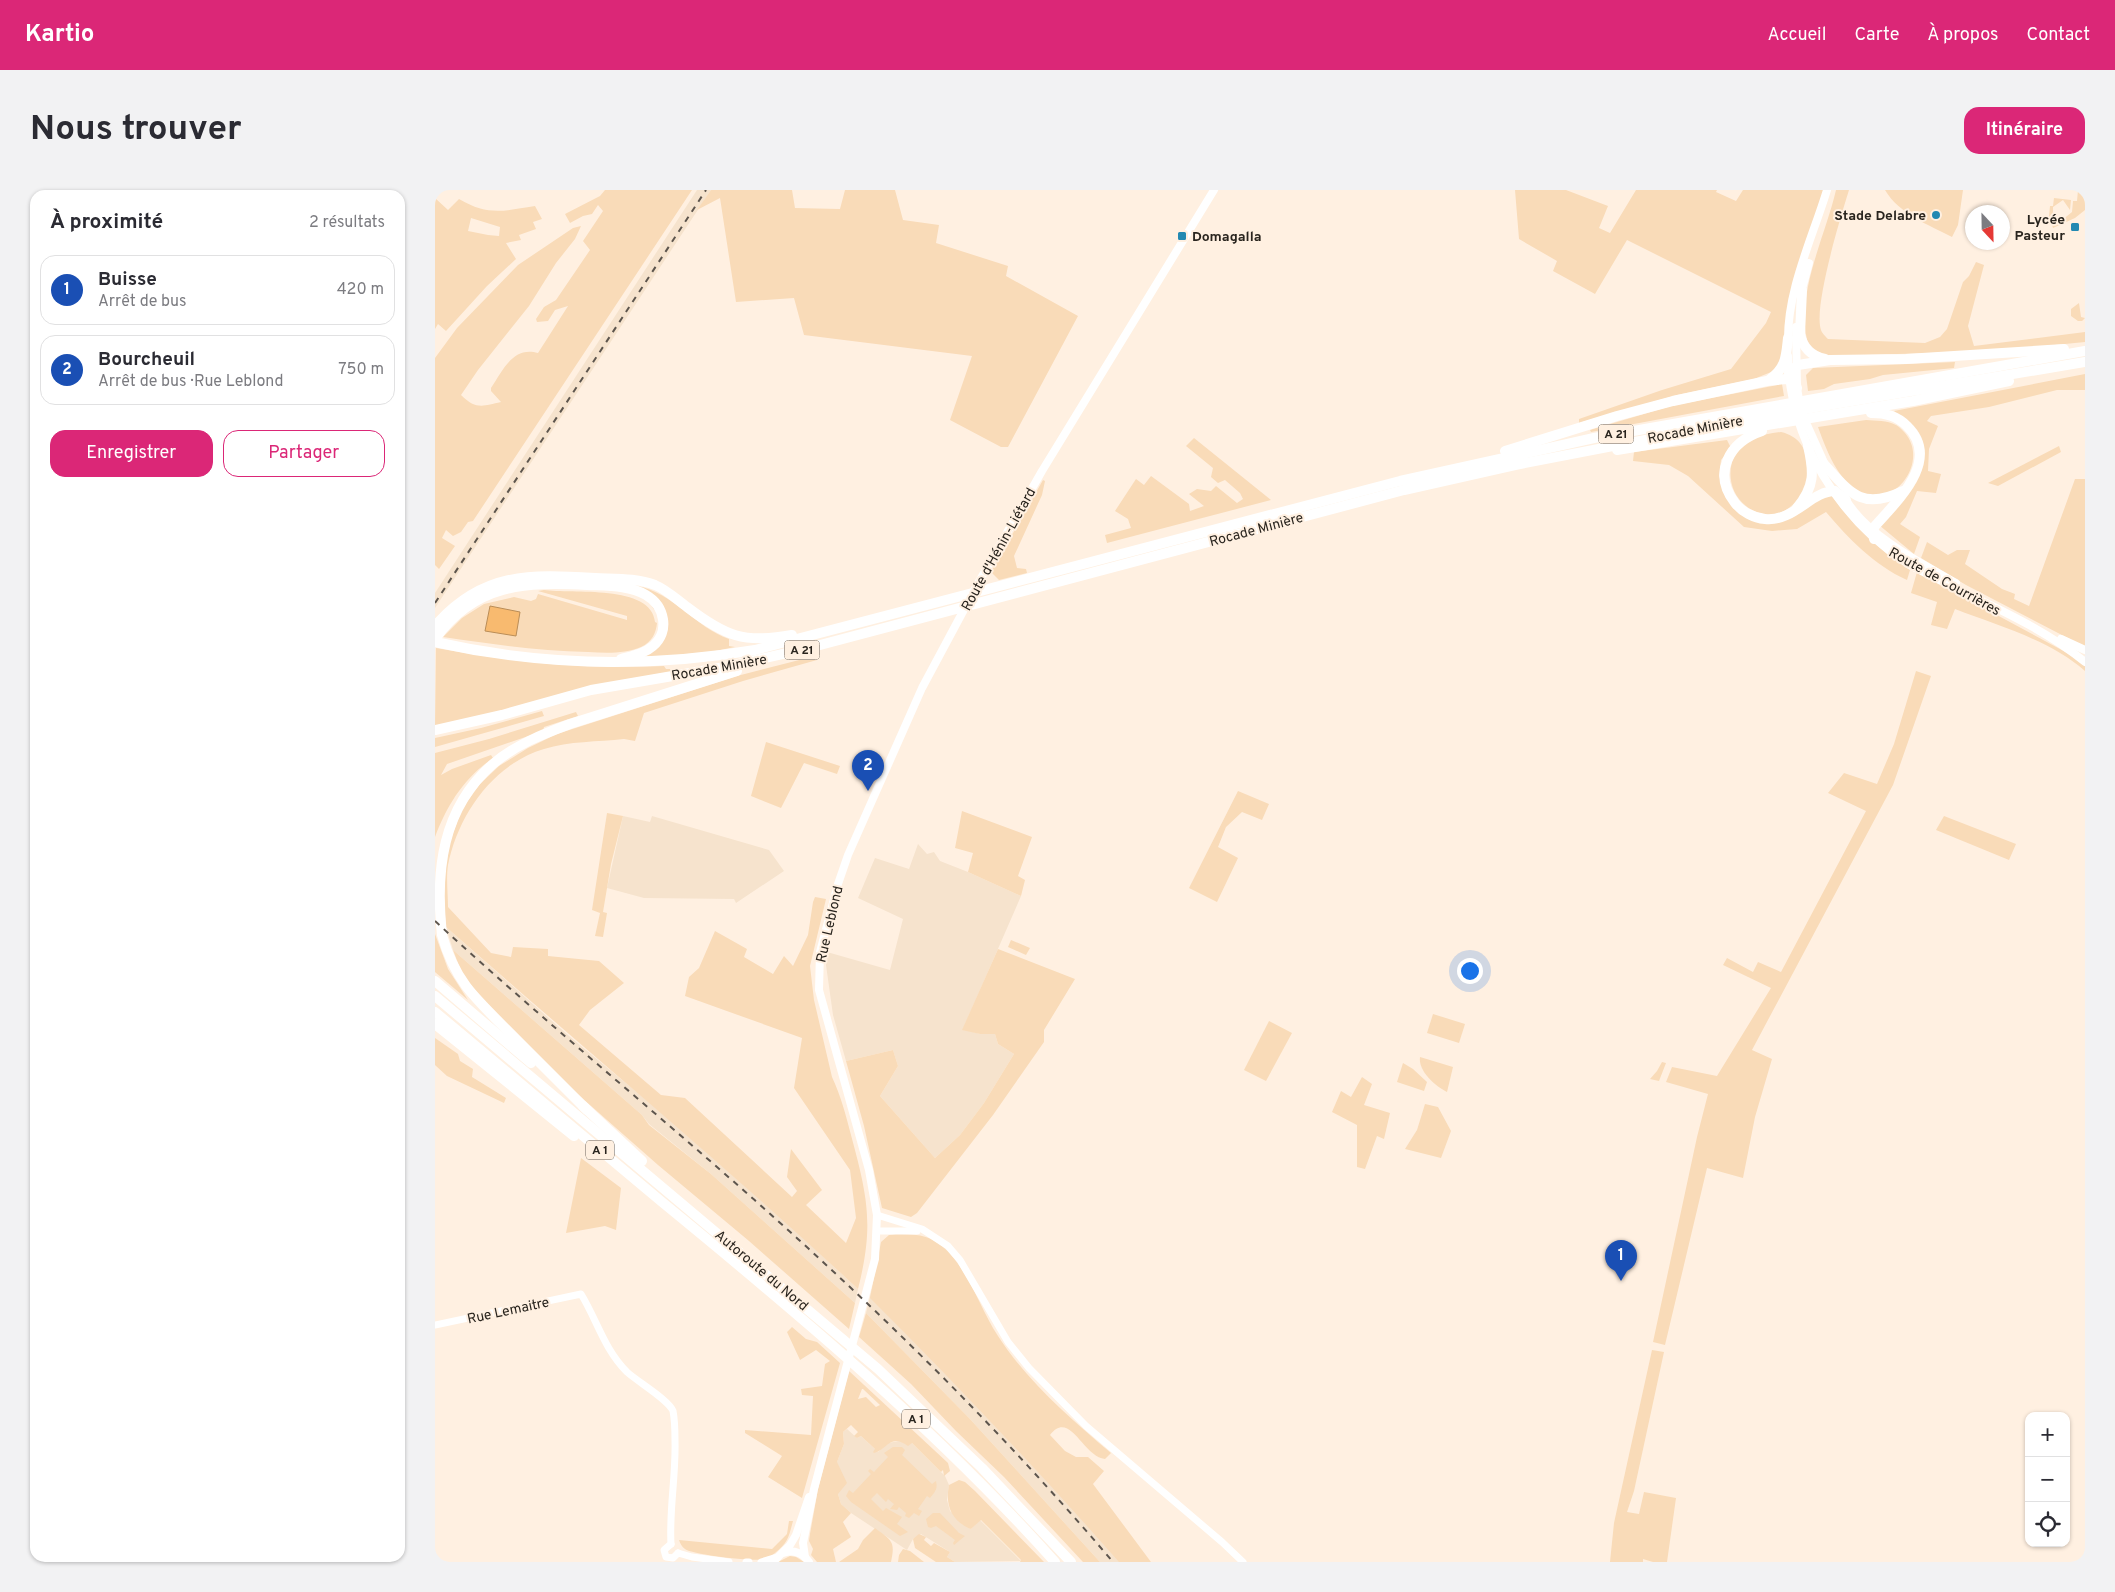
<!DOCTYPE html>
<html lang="fr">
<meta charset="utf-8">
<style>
:root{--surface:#fff;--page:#f2f2f3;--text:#2b2b33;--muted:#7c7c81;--line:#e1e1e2;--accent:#db2777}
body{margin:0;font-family:Overpass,sans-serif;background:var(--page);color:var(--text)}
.controls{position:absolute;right:15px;bottom:15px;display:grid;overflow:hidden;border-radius:10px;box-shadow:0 1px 4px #0004}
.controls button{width:45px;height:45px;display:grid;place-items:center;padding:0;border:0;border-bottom:1px solid var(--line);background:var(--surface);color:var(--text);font:25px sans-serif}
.compass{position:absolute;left:1530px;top:15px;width:45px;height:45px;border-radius:50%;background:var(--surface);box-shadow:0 1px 4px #0004;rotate:158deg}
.you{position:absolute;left:1034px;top:780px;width:18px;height:18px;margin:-12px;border:4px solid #fff;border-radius:50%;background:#1a73e8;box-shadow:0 0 0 8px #1a73e833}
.badge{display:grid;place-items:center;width:32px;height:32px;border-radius:50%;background:var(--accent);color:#fff;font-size:16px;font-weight:700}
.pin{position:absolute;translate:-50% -41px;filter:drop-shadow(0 1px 2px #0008)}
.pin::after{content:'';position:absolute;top:26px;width:18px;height:15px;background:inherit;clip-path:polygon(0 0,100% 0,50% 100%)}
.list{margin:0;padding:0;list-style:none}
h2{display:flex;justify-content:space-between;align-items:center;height:65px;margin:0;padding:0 20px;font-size:21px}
h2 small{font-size:16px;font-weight:400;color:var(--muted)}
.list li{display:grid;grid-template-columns:32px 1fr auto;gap:15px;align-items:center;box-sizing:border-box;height:70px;margin:0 10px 10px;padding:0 10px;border:1px solid var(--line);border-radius:15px}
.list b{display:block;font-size:19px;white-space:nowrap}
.list p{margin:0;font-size:16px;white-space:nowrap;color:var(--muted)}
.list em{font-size:16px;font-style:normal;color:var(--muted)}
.actions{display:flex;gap:10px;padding:15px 20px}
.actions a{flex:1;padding:11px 0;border:1px solid var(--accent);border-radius:15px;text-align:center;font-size:18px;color:var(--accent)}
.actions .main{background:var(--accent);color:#fff}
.icon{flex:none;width:28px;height:28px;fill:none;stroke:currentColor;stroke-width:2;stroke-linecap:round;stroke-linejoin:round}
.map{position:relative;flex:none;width:1650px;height:1372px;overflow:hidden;border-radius:15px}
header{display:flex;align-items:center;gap:30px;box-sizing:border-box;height:70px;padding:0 25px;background:var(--accent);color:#fff}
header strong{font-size:24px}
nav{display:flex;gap:28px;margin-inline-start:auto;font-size:18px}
.intro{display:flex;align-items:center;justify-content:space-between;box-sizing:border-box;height:120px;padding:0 30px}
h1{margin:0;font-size:35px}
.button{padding:12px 22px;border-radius:15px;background:var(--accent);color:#fff;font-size:18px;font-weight:700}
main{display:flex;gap:30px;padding:0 30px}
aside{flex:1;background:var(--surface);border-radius:15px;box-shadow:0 1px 4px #0004}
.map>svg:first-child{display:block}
</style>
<header>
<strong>Kartio</strong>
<nav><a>Accueil</a><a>Carte</a><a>À propos</a><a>Contact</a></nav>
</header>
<div class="intro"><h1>Nous trouver</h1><a class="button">Itinéraire</a></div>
<main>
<aside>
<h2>À proximité<small>2 résultats</small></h2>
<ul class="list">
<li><span class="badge" style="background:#1a4fb4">1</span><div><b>Buisse</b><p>Arrêt de bus</p></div><em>420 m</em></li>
<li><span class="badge" style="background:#1a4fb4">2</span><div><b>Bourcheuil</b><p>Arrêt de bus · Rue Leblond</p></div><em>750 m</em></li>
</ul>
<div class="actions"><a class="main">Enregistrer</a><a>Partager</a></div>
</aside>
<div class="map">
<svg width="1650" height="1372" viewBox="0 0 1650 1372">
<rect width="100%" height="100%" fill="#fff0e1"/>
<g fill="#f6e3cd">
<polygon points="262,0 276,0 0,418 0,403"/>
<polygon points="188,626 215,632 217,626 334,660 349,681 301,713 299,709 209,708 172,698"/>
<polygon points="483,654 492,664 499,662 505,671 533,682 586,706 528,839 545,844 560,844 563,854 579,864 549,913 525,945 500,968 445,906 463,876 458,860 411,871 398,825 391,775 392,762 455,780 468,729 423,708 440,668 474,679"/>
<polygon points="11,737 134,846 221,918 349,1030 423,1099 420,1113 276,984 214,934 207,925 18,760"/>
<polygon points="437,1099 696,1372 665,1372 535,1229 431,1123"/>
<polygon points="412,1239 422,1248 426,1246 443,1262 453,1253 464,1251 477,1253 510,1286 514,1295 512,1310 515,1321 536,1339 545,1330 586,1371 520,1372 512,1367 515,1362 486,1344 478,1349 472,1360 416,1323 406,1314 403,1304 402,1272 409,1254 408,1242"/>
</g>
<g fill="#f9dbb8" fill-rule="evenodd">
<path d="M170,0H257L38,331L33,332L26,342L18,346L11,340L7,348L20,356L4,379L0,375V168L22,138L83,75L138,38L146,36L140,49L121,73L94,116L43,180L26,205C41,220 48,216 66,212L56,201V198C68,180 78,156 103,163L133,116L120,120L113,131L102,132L101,129L109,117L121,110L155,60L148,51L168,21L163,15L157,24L148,26L135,33L130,24L165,6Z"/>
<polygon points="276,0 357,0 360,18 405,19 410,0 460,0 468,30 504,35 501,53 573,76 571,86 643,126 573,257 566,257 515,230 537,166 369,145 359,108 301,112 285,8 262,20"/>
<polygon points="1080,0 1131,0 1173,16 1164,38 1175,43 1201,0 1282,0 1281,2 1301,11 1308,0 1389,0 1357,102 1350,143 1348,170 1341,180 1319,189 1242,205 1144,233 1144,229 1227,200 1296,179 1331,133 1336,122 1192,50 1160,104 1118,81 1122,71 1084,49"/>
<path d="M1401,0H1414C1406,26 1378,117 1386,140C1387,143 1391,147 1393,149L1490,153L1505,147L1512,139L1528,92L1534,86L1541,72L1549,75L1533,136L1539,156L1650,142V152L1561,161L1397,166L1387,165L1374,157C1358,108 1390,48 1401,0Z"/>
<path d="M1450,0H1528L1523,35L1517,47C1494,35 1464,24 1450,0Z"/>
<polygon points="1643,0 1650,1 1650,20 1640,28 1618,38 1614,26 1615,16 1618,16 1619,8 1636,10 1635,20 1628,10 1618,17 1618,22 1626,31 1637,22 1638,11 1642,11"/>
<path d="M0,8L13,20L24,9C53,26 68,21 100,16L107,29L98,32L101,39L84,45L86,50L71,53L81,69L52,96L11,141L3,134L0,139ZM36,28L65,37L64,46L53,45L33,41Z"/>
<polygon points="1644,113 1646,127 1650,128 1647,131 1643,131 1636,126 1636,119"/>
<polygon points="1520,172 1519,178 1448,185 1435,189 1399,194 1389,199 1373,201 1371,185 1378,178"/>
<polygon points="1650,184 1650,200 1622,200 1554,217 1496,226 1492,231 1503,236 1494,259 1493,281 1506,284 1501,303 1482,301 1471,327 1465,334 1485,347 1479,364 1444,335 1488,270 1467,228 1459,221"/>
<polygon points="1347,194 1349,206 1156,242 1155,240 1236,216"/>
<path d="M1431,230C1441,231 1452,230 1461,235C1465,237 1467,240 1470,243C1495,273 1458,319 1427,304C1403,292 1391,259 1383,237Z"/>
<path d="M1346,242C1364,246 1372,259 1373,277C1373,282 1374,288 1373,292C1362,319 1337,336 1311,316C1289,299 1290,263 1316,249C1326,245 1336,243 1346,242Z"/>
<polygon points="759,248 836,310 672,353 670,345 696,338 693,329 680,321 701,289 709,295 716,286 754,314 755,321 769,316 754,304 762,299 776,301 781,296 802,313 808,309 805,303 790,290 783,293 776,287 778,278 751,256"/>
<path d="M1292,250L1296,258L1286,270L1284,286L1291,308L1329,333L1391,305L1397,306C1420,338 1442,358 1475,380L1472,390C1439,375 1414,349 1391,322L1362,339L1337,341L1309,337L1253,286L1234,275L1198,271L1199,262Z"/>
<polygon points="1624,256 1626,262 1563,296 1553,293"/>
<polygon points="1640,289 1650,289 1650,457 1531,395 1486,368 1492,352 1513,365 1522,360 1535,360 1530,374 1567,399 1580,404 1579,409 1594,416"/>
<polygon points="608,290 610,291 607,305 579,366 582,378 591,379 592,383 564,390 556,382"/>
<path d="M1482,382L1636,465L1650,476V481C1615,450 1564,436 1520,419L1512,439L1496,435L1502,412L1476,403Z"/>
<path d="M202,396C239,403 260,437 294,449V456L300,457L275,462L209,468L231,436Z"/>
<path d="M109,400C136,404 217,394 220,432L222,433C221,443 217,452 206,457C190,464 171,463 153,462C104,461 56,454 8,447L27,428L49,414L79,407L96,411L101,409L103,404L192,430V426L103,401Z"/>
<path d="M1,458C79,472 150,480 229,476L231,479H239L240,481L162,495L67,521L0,536Z"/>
<path d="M376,467L382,470L308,491L209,523L200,551L189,549C163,552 134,551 109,559C58,574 23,625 13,675C11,688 13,704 13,717L56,763L76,767L78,757L113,759V766L164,771L189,793L155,820L144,835L226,905L250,908L357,1007L362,1001L352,987L356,959L387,1000L371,1015L411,1053L421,1028L415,980L359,898L367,848L250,806L254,787L264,778L280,741L312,759L309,767L338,784L349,766L358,776L373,745L378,712L380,707L391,709L375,776L379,810L397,887C406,906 411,926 416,945C433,1008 439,1036 423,1099C289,974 148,858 11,737L7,673L27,619L45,594L64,576L93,558L122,544L302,486Z"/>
<polygon points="1481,481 1496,486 1458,595 1317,860 1337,869 1320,927 1308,988 1272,978 1230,1155 1218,1152 1262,947 1273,904 1231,892 1237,877 1282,886 1336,798 1288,775 1292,768 1318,782 1323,772 1346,782 1431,621 1393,603 1409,583 1442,594 1459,554"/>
<polygon points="107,521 109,526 0,557 0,548 46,538"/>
<path d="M141,522L143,526L109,537L108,541L12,574L6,585L17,579L56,565L58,568C29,588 12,615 0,647V563L54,549Z"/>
<polygon points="331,552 405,576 402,584 369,573 346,618 316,606"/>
<polygon points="803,601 834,614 827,630 807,622 791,637 783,657 803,668 782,712 754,698"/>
<polygon points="527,621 597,647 583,686 590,690 586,706 533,682 538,663 520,658"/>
<polygon points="172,623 188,626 176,674 168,722 172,723 168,747 160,746 165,723 157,720"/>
<polygon points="1509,626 1581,654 1574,670 1501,640"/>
<polygon points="0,744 13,779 33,810 0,782"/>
<polygon points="576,750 595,758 591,765 573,757"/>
<polygon points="563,759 640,789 609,840 609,852 558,925 482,1023 476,1027 447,1018 429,936 411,871 458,860 463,876 445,906 500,968 525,945 549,913 579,864 563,854 560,844 545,844 527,840"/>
<polygon points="18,760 207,925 214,935 276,984 420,1113 414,1139 314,1051 223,975 130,893 39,799 26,781"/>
<polygon points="998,824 1030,834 1024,853 992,843"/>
<polygon points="834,831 857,843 831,891 809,880"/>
<polygon points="0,848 23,864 25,871 38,879 37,887 71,908 69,913 12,886 0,875"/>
<path d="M985,867L1018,877L1012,902C1000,896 983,881 985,867Z"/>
<polygon points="1227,872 1231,873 1224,891 1215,889 1222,881"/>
<polygon points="968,873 978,879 992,892 989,901 962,892"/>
<polygon points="927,887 937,894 929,915 955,923 949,949 942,946 930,979 922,977 922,935 897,922 906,901 916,907"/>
<polygon points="990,914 1003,917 1016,941 1006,968 970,959 982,940"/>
<polygon points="146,968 186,998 181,1040 170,1036 131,1043"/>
<path d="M461,1044C478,1044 493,1044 507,1056C534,1079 544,1117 563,1146C592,1191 635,1228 676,1263L670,1269C648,1267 635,1219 615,1245L630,1261L641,1267H653L669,1281L658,1294L716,1372H684C604,1281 521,1194 435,1108L446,1052L454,1045Z"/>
<polygon points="431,1123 535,1229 665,1372 648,1372 569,1287 521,1241 476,1194 424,1147"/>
<polygon points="357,1137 371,1149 382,1152 405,1173 367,1308 333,1287 347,1266 310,1243 310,1240 376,1245 378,1206 367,1205 366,1199 387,1196 390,1174 395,1171 381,1160 365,1170 352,1142"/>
<polygon points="1217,1160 1229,1162 1199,1301 1192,1322 1204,1324 1209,1302 1241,1308 1232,1372 1218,1372 1208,1369 1208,1372 1175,1372 1179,1333"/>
<path d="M414,1181L513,1273L515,1281L509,1286L508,1280L506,1282L477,1253L473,1256C455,1243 453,1259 439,1263L438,1262L440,1259L426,1246L422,1248L419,1246L423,1242L416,1235L408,1242L409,1254L402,1272L412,1293L403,1304L406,1314L416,1323L408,1332L416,1347L398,1359L401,1372H382L376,1365L378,1359L374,1351L375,1344L383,1299ZM427,1199H428L445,1215L441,1217L431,1207L423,1209Z"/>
<path d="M458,1257H467L470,1260L467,1265L497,1294L501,1291C503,1299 500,1302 495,1308L492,1306L483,1319L487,1321L484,1326L479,1323L474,1328L470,1326L471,1323L464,1317L462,1320L455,1319L459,1314L453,1309L451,1312L442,1303L436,1309L448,1321L451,1318L467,1327L462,1334L473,1342L465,1346L416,1312L411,1306L414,1300L418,1303L436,1284L433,1281L435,1279L439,1282L453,1267L449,1263Z"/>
<path d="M524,1290L530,1292L540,1301L609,1372H585L586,1370L546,1330L536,1339C516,1331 510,1315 514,1295Z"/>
<polygon points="498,1323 505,1323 524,1343 530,1346 519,1355 518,1353 520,1350 501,1336 496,1338 493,1337 491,1329"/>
<path d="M354,1331H358C354,1346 353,1353 340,1363C337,1365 333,1368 330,1369C321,1372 258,1365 250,1359C247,1357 245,1353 244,1350L337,1359L352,1344Z"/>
<path d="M440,1338C456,1350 461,1351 456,1372H404L423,1359L428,1350Z"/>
<polygon points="484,1344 491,1347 489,1350 496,1356 499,1353 515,1362 512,1367 520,1372 501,1372 480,1358 478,1349"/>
<polygon points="468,1359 475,1361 489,1372 463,1372 464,1365"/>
<polygon points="355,1366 361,1367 369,1372 343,1372"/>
</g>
<polygon fill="#f8ba6f" stroke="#ba8d57" points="55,416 85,422 81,446 50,441"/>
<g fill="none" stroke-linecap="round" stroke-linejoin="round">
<g stroke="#fff" stroke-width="7">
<polyline points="442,1025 487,1039 513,1056 525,1070 573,1152 594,1178 651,1236 787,1352 808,1372"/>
<polyline points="443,1041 482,1041"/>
<path d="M0,1135L146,1104C162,1130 169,1159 192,1182C203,1192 234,1210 238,1221C240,1231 240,1241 240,1251C241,1286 234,1320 236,1354"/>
<polyline points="236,1354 229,1360 231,1367 238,1368 243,1363"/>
<polyline points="243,1363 257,1367 294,1372"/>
<polyline points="311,1372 314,1372"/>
<polyline points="326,1372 342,1367"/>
</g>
<g stroke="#fff" stroke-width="8">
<polyline points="1366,103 1374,73"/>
<polyline points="1361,137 1362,198 1365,215"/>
<path d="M1353,152C1352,100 1377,49 1392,0"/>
<path d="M1353,166C1354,250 1404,329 1473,374C1530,405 1600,431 1650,472"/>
<polyline points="1368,226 1391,277"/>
<path d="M1409,306C1427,343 1487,374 1521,393"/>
<polyline points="537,404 607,281 779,0"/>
<polyline points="1626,449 1650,460"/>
<path d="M348,1363C359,1359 368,1363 374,1372"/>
<polyline points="370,1367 368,1353 379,1299 440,1069 442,1025 434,980 384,800 385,762 403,694 413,665 487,498 532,414"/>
<polyline points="338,1372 355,1355 361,1345 374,1307"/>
</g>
<g stroke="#fff" stroke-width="10">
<path d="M1367,100L1365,144C1368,158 1376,166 1390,169"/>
<polyline points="1354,183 1363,175 1395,170 1471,169 1629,159"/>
<path d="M1334,190C1351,178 1351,167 1353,148"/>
<path d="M1436,223C1451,223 1462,226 1472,236C1507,270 1462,311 1440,336L1438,340L1439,349"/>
<path d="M1327,241C1294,252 1277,283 1300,313C1307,322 1319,328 1330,329C1359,332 1376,301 1400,301L1411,310"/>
<polyline points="1182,260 1478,211 1574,191"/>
<polyline points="1070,261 1182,226 1238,211 1332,191 1351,189 1360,192 1362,198"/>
<path d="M1389,274C1415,303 1427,321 1468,301"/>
<path d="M1362,318C1380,296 1379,282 1373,256"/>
<path d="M0,436C47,382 95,384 160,388C180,389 202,388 220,395C232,400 241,409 252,417C290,446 309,454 357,445"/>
<path d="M0,449C40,393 90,392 152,395C172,396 194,395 211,405C230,416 235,442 218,456C209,464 197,466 186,469"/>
<path d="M0,452C106,476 213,478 320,460L965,291L1159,248L1650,161"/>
<polyline points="0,540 67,525 156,500 290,477 370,459 969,300 1080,275 1381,217 1650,172"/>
<polyline points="0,791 96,873"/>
<polyline points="0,806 443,1179 547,1278 636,1372"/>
<path d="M0,822C76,885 151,949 227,1012C365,1125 501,1239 620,1372"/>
<polyline points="0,834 139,946"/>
<polyline points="148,916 207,971"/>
<path d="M152,920C127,895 101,869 75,843C60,828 44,813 31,796C20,781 12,763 7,745C0,681 7,618 58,574C80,555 108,544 135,534L302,481"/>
</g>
<g stroke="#5d554d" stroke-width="2" stroke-dasharray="6 6" stroke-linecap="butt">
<polyline points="0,413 271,0"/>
<path d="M0,731C127,848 262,955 388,1072C490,1166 588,1266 678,1372"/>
</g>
</g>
<g fill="#2389b2" stroke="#fff0e1" stroke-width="2">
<circle cx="1501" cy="25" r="5"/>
<rect x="1635" y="32" width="10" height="10" rx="2.5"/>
<rect x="742" y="41" width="10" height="10" rx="2.5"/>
</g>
<g text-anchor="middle" stroke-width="4" stroke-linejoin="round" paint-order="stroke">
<g fill="#fff0e1" stroke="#696158" stroke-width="1">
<rect x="1163.5" y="234.5" width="35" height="19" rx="4"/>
<rect x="349.5" y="450.5" width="35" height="19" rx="4"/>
<rect x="151" y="950.5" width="28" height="19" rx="4"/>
<rect x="467" y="1219.5" width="28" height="19" rx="4"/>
</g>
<g font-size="12" font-weight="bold" fill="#29241e">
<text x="1181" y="248">A 21</text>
<text x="367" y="464">A 21</text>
<text x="165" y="964">A 1</text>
<text x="481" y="1233">A 1</text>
</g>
<g font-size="14" font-weight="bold" fill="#29241e" stroke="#fff0e1" text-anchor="end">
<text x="1491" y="30">Stade Delabre</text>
<text x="1630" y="34">Lycée<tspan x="1630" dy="16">Pasteur</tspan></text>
<text x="757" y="51" text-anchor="start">Domagalla</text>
</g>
<g font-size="14" fill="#29241e" stroke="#fff0e1">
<text transform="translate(1260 239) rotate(-11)" y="5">Rocade Minière</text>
<text transform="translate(821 339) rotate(-15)" y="5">Rocade Minière</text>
<text transform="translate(563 359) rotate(-61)" y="5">Route d'Hénin-Liétard</text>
<text transform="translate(1510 391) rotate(29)" y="5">Route de Courrières</text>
<text transform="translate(284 477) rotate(-10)" y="5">Rocade Minière</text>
<text transform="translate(394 734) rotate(-77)" y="5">Rue Leblond</text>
<text transform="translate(327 1080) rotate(40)" y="5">Autoroute du Nord</text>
<text transform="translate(73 1120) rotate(-12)" y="5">Rue Lemaitre</text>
</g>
</g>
</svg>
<div class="controls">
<button>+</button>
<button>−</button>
<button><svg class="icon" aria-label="locate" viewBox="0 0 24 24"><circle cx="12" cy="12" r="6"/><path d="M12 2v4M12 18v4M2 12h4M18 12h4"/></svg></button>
</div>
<svg class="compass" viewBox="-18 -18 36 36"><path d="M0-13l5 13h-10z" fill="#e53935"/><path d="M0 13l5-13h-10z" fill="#7c7c81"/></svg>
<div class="you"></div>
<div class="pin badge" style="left:1186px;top:1091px;background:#1a4fb4">1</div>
<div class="pin badge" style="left:433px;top:601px;background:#1a4fb4">2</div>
</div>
</main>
